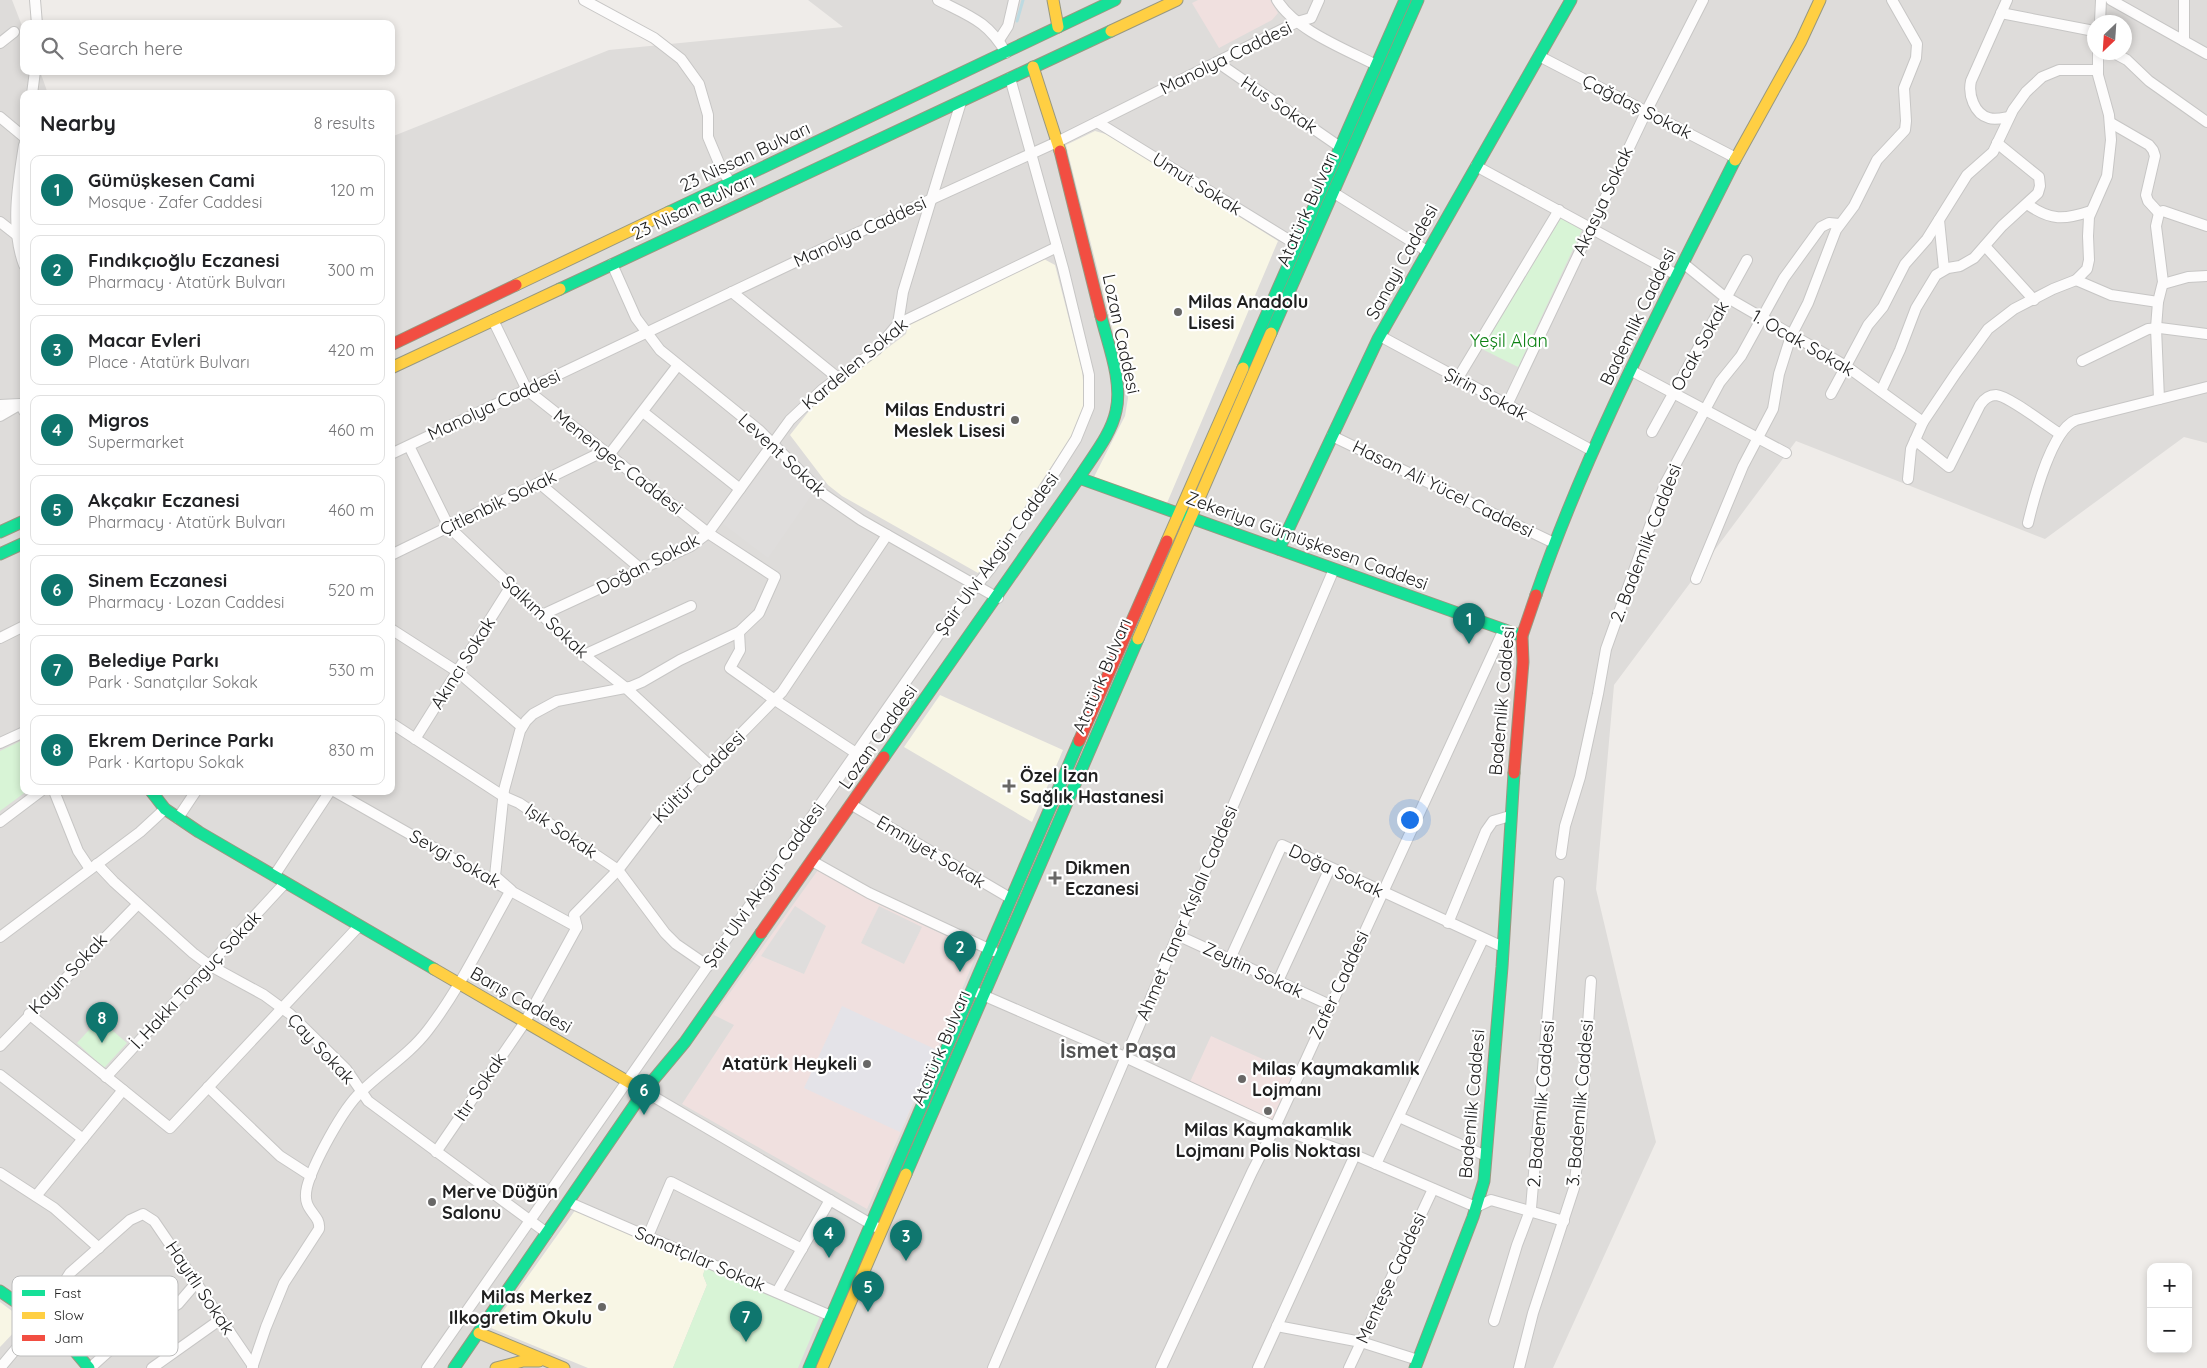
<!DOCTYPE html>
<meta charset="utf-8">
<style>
:root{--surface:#fff;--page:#f2f2f2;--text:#202124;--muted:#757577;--line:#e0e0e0;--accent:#0f766e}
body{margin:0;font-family:Quicksand,sans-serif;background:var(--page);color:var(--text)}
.controls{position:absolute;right:15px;bottom:15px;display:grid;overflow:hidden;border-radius:10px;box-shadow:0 2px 8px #0003}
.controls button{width:45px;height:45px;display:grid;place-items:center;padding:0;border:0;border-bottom:1px solid var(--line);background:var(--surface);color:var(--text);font:25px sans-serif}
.compass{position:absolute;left:2087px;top:15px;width:45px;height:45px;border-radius:50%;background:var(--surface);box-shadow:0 2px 8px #0003;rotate:205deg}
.you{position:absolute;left:1409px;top:819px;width:18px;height:18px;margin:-12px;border:4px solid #fff;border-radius:50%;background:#1a73e8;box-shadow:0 0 0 8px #1a73e833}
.badge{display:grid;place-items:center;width:32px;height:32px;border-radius:50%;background:var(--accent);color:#fff;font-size:16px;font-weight:700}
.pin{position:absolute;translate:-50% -41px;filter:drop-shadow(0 1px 2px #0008)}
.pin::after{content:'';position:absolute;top:26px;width:18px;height:15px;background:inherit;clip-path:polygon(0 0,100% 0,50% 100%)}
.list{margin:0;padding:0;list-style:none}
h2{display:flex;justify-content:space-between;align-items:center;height:65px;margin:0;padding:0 20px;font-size:21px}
h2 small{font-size:16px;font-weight:400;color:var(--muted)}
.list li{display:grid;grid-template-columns:32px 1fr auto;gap:15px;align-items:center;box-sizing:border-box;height:70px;margin:0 10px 10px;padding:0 10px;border:1px solid var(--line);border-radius:10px}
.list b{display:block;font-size:19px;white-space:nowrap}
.list p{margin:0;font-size:16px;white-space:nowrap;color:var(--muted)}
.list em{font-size:16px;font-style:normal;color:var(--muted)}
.icon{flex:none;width:28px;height:28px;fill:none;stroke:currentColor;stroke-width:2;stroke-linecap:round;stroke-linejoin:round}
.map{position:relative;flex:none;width:2207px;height:1368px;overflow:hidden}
.search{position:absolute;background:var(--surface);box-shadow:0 2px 8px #0003;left:20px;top:20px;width:375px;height:55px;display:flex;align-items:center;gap:12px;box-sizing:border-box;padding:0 18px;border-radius:10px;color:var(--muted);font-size:19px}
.panel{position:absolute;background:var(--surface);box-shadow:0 2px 8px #0003;left:20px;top:90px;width:375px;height:705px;border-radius:10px}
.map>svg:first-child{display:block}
</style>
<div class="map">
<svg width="2207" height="1368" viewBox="0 0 2207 1368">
<rect width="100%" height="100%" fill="#efece9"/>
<path fill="#dedcda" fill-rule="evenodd" d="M0,0H12L24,31V71H40L48,94H24V791H391V137L609,50L843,27L808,0H2207V443L2184,437L2045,539L1796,441L1614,685L1596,889L1656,1142L1553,1368H0ZM2094,22H2124V52H2094Z"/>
<g fill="#f0e0df">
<polygon points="1198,0 1270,0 1278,13 1272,20 1219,48 1192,3"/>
<polygon points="818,870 878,904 978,951 937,1050 867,1209 682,1104 734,1025 714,1015"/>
<polygon points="1211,1036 1294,1073 1273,1121 1189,1084"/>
</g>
<g fill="#f8f6e5">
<polygon points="1095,131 1109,135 1278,241 1167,503 1094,477 1125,416 1128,398 1126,382 1066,145"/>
<polygon points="1042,258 1055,265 1082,370 1085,402 1076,428 1067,443 992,556 978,573 842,496 828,485 790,435 817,401 906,334 908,325"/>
<polygon points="940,695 1063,750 1032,822 904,747"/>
<polygon points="576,1209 706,1266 703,1275 707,1285 673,1368 588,1368 491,1328"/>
<polygon points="0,1302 12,1311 19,1323 19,1327 0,1347"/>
</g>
<g fill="#d8f4d6">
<polygon points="1561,218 1582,230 1518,367 1482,349"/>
<polygon points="23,740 24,791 27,791 0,811 0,751"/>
<polygon points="99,1019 127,1043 104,1068 77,1043"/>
<polygon points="706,1266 820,1316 798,1368 673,1368 707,1285 703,1275"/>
</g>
<g fill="#dfdddc">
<polygon points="774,455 813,493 768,558 722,523"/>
<polygon points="795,906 826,926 804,974 761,956"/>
<polygon points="879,906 922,927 904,964 861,943"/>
</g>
<polygon fill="#e4e3e8" points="842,1006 937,1050 900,1132 804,1088"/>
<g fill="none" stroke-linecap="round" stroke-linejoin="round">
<polyline stroke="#bddae1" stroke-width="3" points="1017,21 1023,0"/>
<g stroke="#c7c6c5" stroke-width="12">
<g id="street">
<polyline points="35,0 37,24"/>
<polyline points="584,0 654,38 681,59 699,84 708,115 708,137 721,168 731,184"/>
<path d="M938,0C969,16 988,21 1006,53"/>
<path d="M1277,0C1295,30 1345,49 1376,65"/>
<path d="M2007,0L1971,81C1968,94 1974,114 1989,118C1995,120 2003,118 2009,117"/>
<polyline points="2111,0 2207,54"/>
<polyline points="2184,0 2184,41"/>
<polyline points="2001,13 2094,31"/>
<polyline points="2100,22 2101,0"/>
<polyline points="999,40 1008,26 1014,0"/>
<polyline points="0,43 14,32"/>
<polyline points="2112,52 2127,60 2149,81 2207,122"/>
<polyline points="1539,56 1736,158"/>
<polyline points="1217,62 1340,147"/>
<polyline points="32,94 35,71"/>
<polyline points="0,117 24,137"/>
<polyline points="1097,122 1297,245"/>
<polyline points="2111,123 2149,145 2153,150 2155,156 2146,195 2148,201 2159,213"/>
<path d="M24,145C18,183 10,228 24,265"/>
<polyline points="1476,166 1677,275"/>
<polyline points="1334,193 1427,251"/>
<path d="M2027,204C2051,221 2064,220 2091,211"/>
<polyline points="1939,220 1944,269"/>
<polyline points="0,222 18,236"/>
<polyline points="1985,246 2034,300"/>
<polyline points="1683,263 1721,294 1846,366 1923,422"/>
<polyline points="612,264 636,318 660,350 760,431 822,493 861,520 998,598"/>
<polyline points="2076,280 2111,295 2158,302"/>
<polyline points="2163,284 2188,277 2207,276"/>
<polyline points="732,292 838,378"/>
<polyline points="898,324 903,292 961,102"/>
<polyline points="1380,336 1593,451"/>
<polyline points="2082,361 2148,329 2160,328 2207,334"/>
<polyline points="1630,370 1786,453"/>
<polyline points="1458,378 1559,210"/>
<polyline points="1881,391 1900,350 1916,308 1936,275 1948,268 1960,266 1974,258 2002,226 2038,193 2040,186 2039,177 1997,143"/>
<polyline points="1831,394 1868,325 1883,307 1905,264 1927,239 1967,175 1993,152 2013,110 2026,92 2042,77 2059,70 2098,70"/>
<polyline points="2159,399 2156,328 2158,302 2163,282 2156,226 2159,213 2163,211 2207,226"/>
<polyline points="0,405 20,404 24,411"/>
<polyline points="1507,405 1646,112 1703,0"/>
<polyline points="643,412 740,489"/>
<polyline points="0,416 19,405"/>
<polyline points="1652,432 1747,260"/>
<polyline points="1332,436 1554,543"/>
<path d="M1915,440L1949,467L1980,405C1984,399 1989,395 1996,395C2009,396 2047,426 2060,434"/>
<polyline points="409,446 449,527 584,655 626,688 709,765"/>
<polyline points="391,454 833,244 1057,142 1297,22 1311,18 1319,0"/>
<polyline points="609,455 678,365"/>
<polyline points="1908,479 1911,449 1923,422 1956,373 1988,329 2014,309 2053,289 2076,280 2087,269 2089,260 2088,236 2089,217 2107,176 2111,140 2109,115 2098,75 2098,52"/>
<polyline points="539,483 641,569"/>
<path d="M2028,523C2034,498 2052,429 2076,420L2207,387"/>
<polyline points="391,555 604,451"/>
<polyline points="1696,579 1743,466 1773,409 1779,374 1791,336 1808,303 1836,230 1854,206 1877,160 1905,130 1906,121 1904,88 1916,58 1917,44 1892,0"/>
<polyline points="542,615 691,546 708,533 790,420 823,389 876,350 898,324 1057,247"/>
<polyline points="391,629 458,672 522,727"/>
<polyline points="739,632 740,650 730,668 775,700 856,753"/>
<polyline points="0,638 24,626"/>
<polyline points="584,655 691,606"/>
<polyline points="391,723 503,796 519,803 618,870 665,933 676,944 708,966"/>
<polyline points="415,739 511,586"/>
<polyline points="0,743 24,732"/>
<polyline points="54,791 78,851 90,869"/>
<polyline points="334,791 496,883 577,927"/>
<polyline points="852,805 1010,898"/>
<polyline points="178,818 196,791"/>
<polyline points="0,822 41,791"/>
<polyline points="1561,854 1565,826 1580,777 1598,694 1606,649 1665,484 1720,382 1741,356 1784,278 1821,227 1829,223 1839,224"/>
<polyline points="812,861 869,893 993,951"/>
<polyline points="97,864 114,882 193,953 209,965 264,995 290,1014 346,1069 368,1101 547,1233"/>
<polyline points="274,876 330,791"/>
<polyline points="1448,923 1486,831 1493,821 1510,816"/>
<polyline points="1177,935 1330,1005"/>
<polyline points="0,937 140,832 165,809"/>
<polyline points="1230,959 1282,845 1503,947"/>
<polyline points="1278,981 1330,868"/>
<polyline points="978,993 1125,1057 1275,1127 1355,1155 1476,1207 1491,1200 1564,1221"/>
<polyline points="29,1014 170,1128 359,926"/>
<polyline points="0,1046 138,904"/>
<polyline points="0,1075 83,1139"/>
<polyline points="106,1077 285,883"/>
<polyline points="208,1087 280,1156 311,1176"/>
<polyline points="644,1091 876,1227"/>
<polyline points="1399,1117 1486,1156"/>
<polyline points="436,1152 525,1022 577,927 574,915 618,870 657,819 782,692 887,535"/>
<polyline points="1376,1164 1483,939"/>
<polyline points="0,1173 54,1208 99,1248"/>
<polyline points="36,1196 123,1090"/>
<polyline points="568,1202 831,1316"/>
<polyline points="648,1236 671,1182 802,1249"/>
<polyline points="777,1292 830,1200"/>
<polyline points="1494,1321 1517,1245 1531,1208 1559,882"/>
<polyline points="1277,1326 1361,1342 1418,1360"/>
<polyline points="0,1368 41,1319 70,1273 130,1220 143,1214 154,1221 253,1366"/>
<polyline points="90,1368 130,1332 178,1304 196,1283"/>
<polyline points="152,1368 221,1319"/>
<path d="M252,1368L266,1327L284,1283L319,1229C321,1213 301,1212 307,1187C313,1164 343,1108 361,1092C382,1071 409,1055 428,1030C461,987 484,937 511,890L495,876L504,790L520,731L526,721L533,714L557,701L630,687L642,682L680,660L739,632L759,613L775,577L708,533L527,390L493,320"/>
<polyline points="427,1368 951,617 990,569 1036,502 1076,439 1089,407 1089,375 1063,268 1010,78"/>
<polyline points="993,1368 1334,569"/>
<polyline points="1161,1368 1252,1172 1275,1127 1504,629"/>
<polyline points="1258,1368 1355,1155"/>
<polyline points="1349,1368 1433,1189"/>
<polyline points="1519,1368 1533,1313 1574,1188 1580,1140 1591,981"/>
</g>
</g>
<g stroke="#989880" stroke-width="13">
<g id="fast">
<polyline points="669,212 1115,0"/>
<polyline points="560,289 1111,31"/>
<polyline points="1271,333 1418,0"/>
<polyline points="1243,368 1405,0"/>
<polyline points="1079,478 1522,636"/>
<polyline points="0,532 24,521"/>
<polyline points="1279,549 1378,339 1571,0"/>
<polyline points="0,554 24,543"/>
<path d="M1536,595C1588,444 1664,302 1735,160"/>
<path d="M884,757L1079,478C1092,457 1111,435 1116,411C1123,381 1108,345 1101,316"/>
<polyline points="151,791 165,809 199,832 434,969"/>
<polyline points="906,1174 1138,639"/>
<polyline points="0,1291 57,1330 89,1368"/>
<polyline points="454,1368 644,1091 685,1042 761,933"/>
<polyline points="809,1368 1079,741"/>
<polyline points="1415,1368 1473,1217 1484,1181 1502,967 1514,773"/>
</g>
</g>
<g stroke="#989880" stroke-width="13">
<g id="slow">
<polyline points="1053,0 1058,27"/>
<polyline points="1111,31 1177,0"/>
<polyline points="1033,67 1060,151"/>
<polyline points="1735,160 1801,41 1820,0"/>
<polyline points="516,285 669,212"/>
<polyline points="391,368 560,289"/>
<polyline points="1167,541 1243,368"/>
<polyline points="1138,639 1271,333"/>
<polyline points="434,969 644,1091"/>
<polyline points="479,1333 564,1368"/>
<polyline points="496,1368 523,1361 539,1361"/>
<polyline points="822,1368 906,1174"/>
</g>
</g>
<g stroke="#989880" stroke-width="13">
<g id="jam">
<polyline points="1060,151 1101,316"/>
<polyline points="391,345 516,285"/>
<polyline points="1079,741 1167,541"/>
<polyline points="1514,773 1523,662 1522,636 1536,595"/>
<polyline points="761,933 884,757"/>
</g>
</g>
<use href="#street" stroke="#fdfcfc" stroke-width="10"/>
<use href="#fast" stroke="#16e098" stroke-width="11"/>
<use href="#slow" stroke="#ffcf43" stroke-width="11"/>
<use href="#jam" stroke="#f24e42" stroke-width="11"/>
</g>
<g fill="#686766" stroke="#fff" stroke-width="2">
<circle cx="1178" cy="312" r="5"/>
<circle cx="1015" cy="420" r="5"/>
<path d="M1006.5 778.5h5v5h5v5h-5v5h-5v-5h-5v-5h5z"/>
<path d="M1052.5 870.5h5v5h5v5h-5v5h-5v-5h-5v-5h5z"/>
<circle cx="867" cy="1064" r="5"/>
<circle cx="1242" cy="1079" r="5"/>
<circle cx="1268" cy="1111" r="5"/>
<circle cx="432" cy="1202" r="5"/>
<circle cx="602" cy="1307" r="5"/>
</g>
<g text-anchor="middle" stroke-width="4.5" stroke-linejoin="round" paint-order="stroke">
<g font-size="18" fill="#202020" stroke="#fff">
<text transform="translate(1226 58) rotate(-26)" y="6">Manolya Caddesi</text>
<text transform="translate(1279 105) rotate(34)" y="6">Hus Sokak</text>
<text transform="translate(1637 107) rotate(27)" y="6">Çağdaş Sokak</text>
<text transform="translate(745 157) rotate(-25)" y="6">23 Nissan Bulvarı</text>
<text transform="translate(1197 184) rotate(32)" y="6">Umut Sokak</text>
<text transform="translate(1603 201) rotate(-65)" y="6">Akasya Sokak</text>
<text transform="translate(693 207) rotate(-25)" y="6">23 Nisan Bulvarı</text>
<text transform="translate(1307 209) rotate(-66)" y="6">Atatürk Bulvarı</text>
<text transform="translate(860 232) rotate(-25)" y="6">Manolya Caddesi</text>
<text transform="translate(1402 262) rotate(-61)" y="6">Sanayi Caddesi</text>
<text transform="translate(1638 317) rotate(-64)" y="6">Bademlik Caddesi</text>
<text transform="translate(1121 334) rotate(78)" y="6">Lozan Caddesi</text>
<text transform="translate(1803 343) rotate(30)" y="6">1. Ocak Sokak</text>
<text transform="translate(1700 346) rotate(-61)" y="6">Ocak Sokak</text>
<text transform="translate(855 364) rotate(-40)" y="6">Kardelen Sokak</text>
<text transform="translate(1486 394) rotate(28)" y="6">Şirin Sokak</text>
<text transform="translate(494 405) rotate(-25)" y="6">Manolya Caddesi</text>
<text transform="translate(782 455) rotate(43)" y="6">Levent Sokak</text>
<text transform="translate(618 462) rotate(38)" y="6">Menengeç Caddesi</text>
<text transform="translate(1443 489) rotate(26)" y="6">Hasan Ali Yücel Caddesi</text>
<text transform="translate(498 503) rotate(-26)" y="6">Çitlenbik Sokak</text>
<text transform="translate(1307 541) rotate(20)" y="6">Zekeriya Gümüşkesen Caddesi</text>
<text transform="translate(1646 543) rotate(-69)" y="6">2. Bademlik Caddesi</text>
<text transform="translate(997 554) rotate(-54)" y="6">Şair Ulvi Akgün Caddesi</text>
<text transform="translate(648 564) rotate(-27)" y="6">Doğan Sokak</text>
<text transform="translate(545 617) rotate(43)" y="6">Salkım Sokak</text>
<text transform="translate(463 663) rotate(-58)" y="6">Akıncı Sokak</text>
<text transform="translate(1102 676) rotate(-67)" y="6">Atatürk Bulvarı</text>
<text transform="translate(1502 701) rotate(-85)" y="6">Bademlik Caddesi</text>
<text transform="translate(878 737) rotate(-55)" y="6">Lozan Caddesi</text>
<text transform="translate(699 777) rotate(-45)" y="6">Kültür Caddesi</text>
<text transform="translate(561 831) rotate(34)" y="6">Işık Sokak</text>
<text transform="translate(931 852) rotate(31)" y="6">Emniyet Sokak</text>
<text transform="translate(455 859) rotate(29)" y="6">Sevgi Sokak</text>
<text transform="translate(1336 871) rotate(25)" y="6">Doğa Sokak</text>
<text transform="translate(764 885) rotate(-55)" y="6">Şair Ulvi Akgün Caddesi</text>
<text transform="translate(1187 913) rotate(-67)" y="6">Ahmet Taner Kışlalı Caddesi</text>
<text transform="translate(1253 970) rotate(25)" y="6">Zeytin Sokak</text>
<text transform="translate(68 974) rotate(-46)" y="6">Kayın Sokak</text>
<text transform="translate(196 980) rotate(-47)" y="6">İ. Hakkı Tonguç Sokak</text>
<text transform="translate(1339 985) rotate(-65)" y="6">Zafer Caddesi</text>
<text transform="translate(521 1000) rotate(30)" y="6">Barış Caddesi</text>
<text transform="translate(941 1048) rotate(-67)" y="6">Atatürk Bulvarı</text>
<text transform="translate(321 1049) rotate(47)" y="6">Çay Sokak</text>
<text transform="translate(480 1087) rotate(-56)" y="6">Itır Sokak</text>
<text transform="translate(1580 1103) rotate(-85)" y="6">3. Bademlik Caddesi</text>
<text transform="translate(1472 1104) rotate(-85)" y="6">Bademlik Caddesi</text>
<text transform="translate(1541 1104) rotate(-85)" y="6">2. Bademlik Caddesi</text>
<text transform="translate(700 1259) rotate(23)" y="6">Sanatçılar Sokak</text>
<text transform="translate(1391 1278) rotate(-65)" y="6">Menteşe Caddesi</text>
<text transform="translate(200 1288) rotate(56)" y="6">Hayıtlı Sokak</text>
</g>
<g font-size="18" font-weight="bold" fill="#202020" stroke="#fff" text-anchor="start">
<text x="1188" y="308">Milas Anadolu<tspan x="1188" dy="21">Lisesi</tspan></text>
<text x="1005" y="416" text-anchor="end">Milas Endustri<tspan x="1005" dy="21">Meslek Lisesi</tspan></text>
<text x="1020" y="782">Özel İzan<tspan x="1020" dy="21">Sağlık Hastanesi</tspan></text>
<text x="1065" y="874">Dikmen<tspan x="1065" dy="21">Eczanesi</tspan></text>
<text x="857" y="1070" text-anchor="end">Atatürk Heykeli</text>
<text x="1252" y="1075">Milas Kaymakamlık<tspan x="1252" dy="21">Lojmanı</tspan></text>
<text x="1268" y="1136" text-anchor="middle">Milas Kaymakamlık<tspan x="1268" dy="21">Lojmanı Polis Noktası</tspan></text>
<text x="442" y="1198">Merve Düğün<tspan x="442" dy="21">Salonu</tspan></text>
<text x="592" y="1303" text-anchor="end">Milas Merkez<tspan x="592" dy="21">Ilkogretim Okulu</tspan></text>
</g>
<g font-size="18" fill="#0b8112" stroke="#fff">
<text x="1509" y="347">Yeşil Alan</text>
</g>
<g font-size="22" font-weight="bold" fill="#535353" stroke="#fff">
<text x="1118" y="1058">İsmet Paşa</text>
</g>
</g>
<rect x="12" y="1276" width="166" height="80" rx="8" fill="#fff" stroke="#bcbcbc" stroke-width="1"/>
<rect x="22" y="1290" width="23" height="6" fill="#16e098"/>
<rect x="22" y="1312" width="23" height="7" fill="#ffcf43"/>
<rect x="22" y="1335" width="23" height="6" fill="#f24e42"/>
<g font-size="14" fill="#202020">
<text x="54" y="1298">Fast</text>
<text x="54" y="1320">Slow</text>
<text x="54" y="1343">Jam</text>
</g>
</svg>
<div class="controls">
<button>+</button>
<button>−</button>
</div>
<svg class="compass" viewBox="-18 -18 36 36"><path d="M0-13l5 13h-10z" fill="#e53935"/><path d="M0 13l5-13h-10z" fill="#757577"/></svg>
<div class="you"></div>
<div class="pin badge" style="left:1469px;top:644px">1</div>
<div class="pin badge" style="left:960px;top:972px">2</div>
<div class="pin badge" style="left:906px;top:1261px">3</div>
<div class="pin badge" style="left:829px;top:1258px">4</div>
<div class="pin badge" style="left:868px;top:1312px">5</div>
<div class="pin badge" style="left:644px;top:1115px">6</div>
<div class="pin badge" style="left:746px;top:1342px">7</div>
<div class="pin badge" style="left:102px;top:1043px">8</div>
<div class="search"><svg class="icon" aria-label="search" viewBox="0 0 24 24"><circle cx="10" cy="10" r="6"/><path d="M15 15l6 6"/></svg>Search here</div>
<section class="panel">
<h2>Nearby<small>8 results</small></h2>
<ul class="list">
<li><span class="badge">1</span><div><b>Gümüşkesen Cami</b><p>Mosque · Zafer Caddesi</p></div><em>120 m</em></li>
<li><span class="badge">2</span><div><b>Fındıkçıoğlu Eczanesi</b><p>Pharmacy · Atatürk Bulvarı</p></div><em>300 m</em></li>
<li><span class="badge">3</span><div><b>Macar Evleri</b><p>Place · Atatürk Bulvarı</p></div><em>420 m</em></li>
<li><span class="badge">4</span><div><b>Migros</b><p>Supermarket</p></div><em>460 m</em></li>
<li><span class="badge">5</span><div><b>Akçakır Eczanesi</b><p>Pharmacy · Atatürk Bulvarı</p></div><em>460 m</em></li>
<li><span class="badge">6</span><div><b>Sinem Eczanesi</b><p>Pharmacy · Lozan Caddesi</p></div><em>520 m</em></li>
<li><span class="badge">7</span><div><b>Belediye Parkı</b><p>Park · Sanatçılar Sokak</p></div><em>530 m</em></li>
<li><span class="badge">8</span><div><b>Ekrem Derince Parkı</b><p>Park · Kartopu Sokak</p></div><em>830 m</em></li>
</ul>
</section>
</div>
